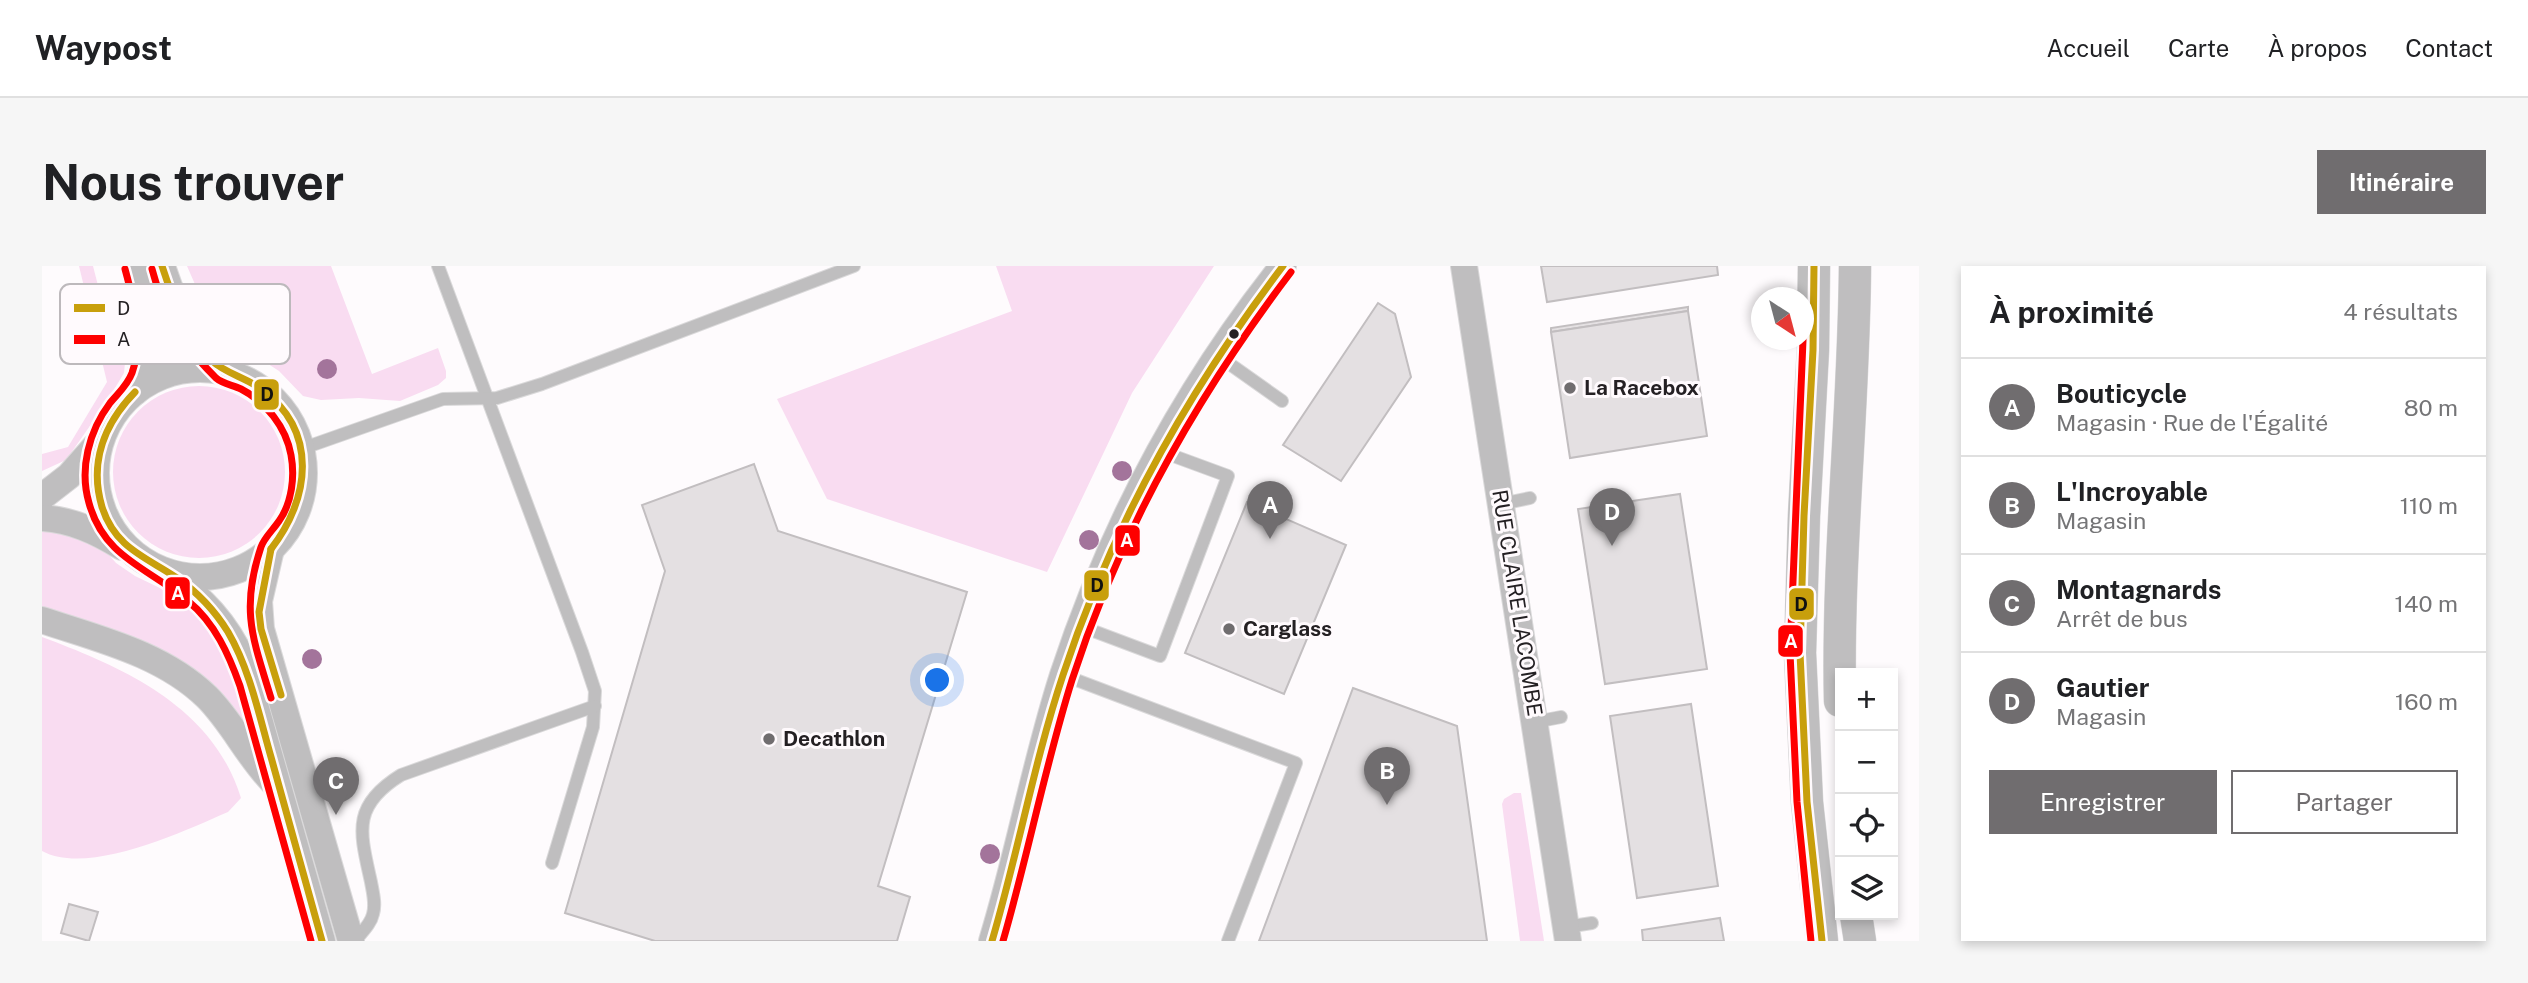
<!DOCTYPE html>
<html lang="fr">
<meta charset="utf-8">
<style>
:root{--surface:#fff;--page:#f6f6f6;--text:#202124;--muted:#757577;--line:#e0e0e0;--accent:#706d6f}
body{margin:0;font-family:"Public Sans",sans-serif;background:var(--page);color:var(--text)}
.controls{position:absolute;right:21px;bottom:21px;display:grid;overflow:hidden;border-radius:0px;box-shadow:0 4px 10px #0003}
.controls button{width:63px;height:63px;display:grid;place-items:center;padding:0;border:0;border-bottom:2px solid var(--line);background:var(--surface);color:var(--text);font:35px sans-serif}
.compass{position:absolute;left:1709px;top:21px;width:63px;height:63px;border-radius:50%;background:var(--surface);box-shadow:0 4px 10px #0003;rotate:144deg}
.you{position:absolute;left:896px;top:415px;width:24px;height:24px;margin:-18px;border:5px solid #fff;border-radius:50%;background:#1a73e8;box-shadow:0 0 0 10px #1a73e833}
.badge{display:grid;place-items:center;width:46px;height:46px;border-radius:50%;background:var(--accent);color:#fff;font-size:23px;font-weight:700}
.pin{position:absolute;translate:-50% -58px;filter:drop-shadow(0 2px 4px #0008)}
.pin::after{content:'';position:absolute;top:37px;width:24px;height:21px;background:inherit;clip-path:polygon(0 0,100% 0,50% 100%)}
.list{margin:0;padding:0;list-style:none}
h2{display:flex;justify-content:space-between;align-items:center;height:91px;margin:0;padding:0 28px;font-size:30px}
h2 small{font-size:23px;font-weight:400;color:var(--muted)}
.list li{display:grid;grid-template-columns:46px 1fr auto;gap:21px;align-items:center;box-sizing:border-box;height:98px;padding:0 28px;border-top:2px solid var(--line)}
.list b{display:block;font-size:26px;white-space:nowrap}
.list p{margin:0;font-size:23px;white-space:nowrap;color:var(--muted)}
.list em{font-size:23px;font-style:normal;color:var(--muted)}
.actions{display:flex;gap:14px;padding:21px 28px}
.actions a{flex:1;padding:16px 0;border:2px solid var(--accent);border-radius:0px;text-align:center;font-size:24px;color:var(--accent)}
.actions .main{background:var(--accent);color:#fff}
.icon{flex:none;width:38px;height:38px;fill:none;stroke:currentColor;stroke-width:2;stroke-linecap:round;stroke-linejoin:round}
.map{position:relative;flex:none;width:1877px;height:675px;overflow:hidden;border-radius:0px}
header{display:flex;align-items:center;gap:42px;box-sizing:border-box;height:98px;padding:0 35px;background:var(--surface);border-bottom:2px solid var(--line)}
header strong{font-size:33px}
nav{display:flex;gap:38px;margin-inline-start:auto;font-size:24px}
.intro{display:flex;align-items:center;justify-content:space-between;box-sizing:border-box;height:168px;padding:0 42px}
h1{margin:0;font-size:49px}
.button{padding:18px 32px;border-radius:0px;background:var(--accent);color:#fff;font-size:24px;font-weight:700}
main{display:flex;gap:42px;padding:0 42px}
aside{flex:1;background:var(--surface);border-radius:0px;box-shadow:0 4px 10px #0003}
.map>svg:first-child{display:block}
</style>
<header>
<strong>Waypost</strong>
<nav><a>Accueil</a><a>Carte</a><a>À propos</a><a>Contact</a></nav>
</header>
<div class="intro"><h1>Nous trouver</h1><a class="button">Itinéraire</a></div>
<main>
<div class="map">
<svg width="1877" height="675" viewBox="0 0 1877 675">
<rect width="100%" height="100%" fill="#fefbfd"/>
<g fill="#f9dcf1">
<polygon points="37,0 51,0 62,43 73,57 84,87 82,107 64,137 24,194 0,205 0,188 26,181 65,116"/>
<polygon points="145,0 289,0 330,108 396,82 404,105 404,112 396,119 358,135 317,132 279,134 261,130 237,105 182,69 169,55"/>
<polygon points="954,0 1172,0 1090,127 1005,306 785,233 735,133 970,45"/>
<circle cx="157" cy="206" r="86"/>
<polygon points="0,261 13,261 60,281 74,297 93,310 143,334 182,376 209,468 116,383 0,341"/>
<path d="M0,371C83,402 171,441 199,532L186,546C140,566 46,610 0,585Z"/>
<polygon points="1472,527 1479,527 1502,675 1478,675 1460,538 1462,533"/>
</g>
<g fill="#e4e0e2" stroke="#c2bec0" stroke-width="2">
<polygon points="1499,0 1675,0 1676,9 1505,36"/>
<polygon points="1336,37 1353,48 1369,111 1299,215 1241,179"/>
<polygon points="1646,41 1646,45 1509,66 1509,62"/>
<polygon points="1646,45 1665,170 1528,192 1509,66"/>
<polygon points="712,198 736,265 925,326 836,620 868,631 855,675 613,675 523,647 623,305 600,239"/>
<polygon points="1638,228 1665,403 1563,418 1536,243"/>
<polygon points="1205,236 1304,279 1242,428 1143,387"/>
<polygon points="1311,422 1415,460 1445,675 1217,675"/>
<polygon points="1649,438 1676,620 1595,632 1568,450"/>
<polygon points="27,638 56,646 47,675 19,667"/>
<polygon points="1678,652 1682,675 1601,675 1600,664"/>
</g>
<g fill="none" stroke-linecap="round" stroke-linejoin="round">
<g stroke="#dad9da" stroke-width="14">
<g id="service">
<polyline points="396,0 540,386 553,425 551,461 510,597"/>
<polyline points="1175,89 1240,135"/>
<polyline points="259,183 401,133 455,132 500,118 812,0"/>
<polyline points="1459,238 1488,232"/>
<polyline points="1038,360 1118,390 1186,210 1118,185"/>
<polyline points="1021,409 1254,497 1186,675"/>
<polyline points="1493,456 1519,451"/>
<polyline points="1524,661 1550,657"/>
<path d="M313,675C319,667 329,658 331,648C334,638 331,627 329,616C318,566 309,540 359,509L553,440"/>
</g>
</g>
<g stroke="#dad9da" stroke-width="28">
<g id="minor">
<path d="M93,0C109,55 111,71 93,126"/>
<path d="M120,0C135,47 149,70 183,106"/>
<polyline points="1422,0 1526,675"/>
<circle cx="158" cy="207" r="104"/>
<polyline points="0,231 27,210 58,175"/>
<path d="M0,252C30,254 54,265 80,281"/>
<polyline points="229,283 217,335 219,363 309,675"/>
<path d="M129,309C160,333 184,357 200,393L280,675"/>
<path d="M0,354C57,373 121,388 165,431C191,457 206,491 231,516"/>
<path d="M950,675C977,587 993,496 1021,409C1070,260 1144,122 1241,0"/>
</g>
</g>
<g stroke="#dad9da" stroke-width="33">
<g id="tertiary">
<polyline points="1772,0 1771,84 1762,250 1758,387 1765,536 1780,675"/>
<path d="M1798,435C1795,290 1812,145 1813,0"/>
<polyline points="1814,649 1818,675"/>
</g>
</g>
<use href="#service" stroke="#bfbebf" stroke-width="12"/>
<use href="#minor" stroke="#bfbebf" stroke-width="26"/>
<use href="#tertiary" stroke="#bfbebf" stroke-width="32"/>
<g stroke="#fffafd" stroke-width="12">
<g id="bus-1">
<path d="M120,0C131,34 144,68 169,94C184,108 203,111 219,123C277,165 268,233 229,283"/>
<polyline points="1772,0 1771,84 1762,250 1758,387 1765,536 1780,675"/>
<path d="M93,126C62,158 47,197 60,241C73,282 104,291 135,312C155,326 173,345 186,366C208,404 217,449 229,491C246,552 263,614 280,675"/>
<polyline points="229,283 217,346 219,363 239,429"/>
<path d="M950,675C976,587 992,496 1021,409C1070,260 1146,125 1241,0"/>
</g>
</g>
<g stroke="#fffafd" stroke-width="12">
<g id="bus-2">
<path d="M83,3C92,36 102,73 90,107C85,120 77,126 68,137C47,165 37,203 47,237C62,292 107,302 146,335C173,357 187,389 198,420L269,675"/>
<path d="M110,3C114,17 118,31 123,44C134,69 155,93 174,112C181,118 191,119 199,123C224,136 244,161 249,189C253,210 250,237 237,255C231,264 222,272 219,281C198,344 211,373 229,432"/>
<polyline points="1761,74 1748,387 1755,536 1769,675"/>
<path d="M961,675C986,589 1003,500 1030,414C1078,265 1155,130 1249,6"/>
</g>
</g>
<use href="#bus-1" stroke="#c89f0c" stroke-width="7"/>
<use href="#bus-2" stroke="#fe0000" stroke-width="7"/>
</g>
<g fill="#a3749b">
<circle cx="285" cy="103" r="10"/>
<circle cx="1080" cy="205" r="10"/>
<circle cx="1047" cy="274" r="10"/>
<circle cx="270" cy="393" r="10"/>
<circle cx="948" cy="588" r="10"/>
</g>
<circle fill="#242023" stroke="#fffafd" stroke-width="2.5" cx="1192" cy="68" r="6"/>
<g fill="#706d6f" stroke="#fffafd" stroke-width="2.5">
<circle cx="1528" cy="122" r="7"/>
<circle cx="1187" cy="363" r="7"/>
<circle cx="727" cy="473" r="7"/>
</g>
<g text-anchor="middle" stroke-width="6" stroke-linejoin="round" paint-order="stroke">
<g font-size="21" font-weight="bold" fill="#242023" stroke="#fffafd" text-anchor="start">
<text x="1542" y="129">La Racebox</text>
<text x="1201" y="370">Carglass</text>
<text x="741" y="480">Decathlon</text>
</g>
<g font-size="21" fill="#242023" stroke="#fffafd">
<text transform="translate(1475 337) rotate(81)" y="7">RUE CLAIRE LACOMBE</text>
</g>
</g>
<rect x="18" y="18" width="230" height="80" rx="10" fill="#fffafd" stroke="#bdb9bc" stroke-width="2"/>
<rect x="32" y="38" width="31" height="8" fill="#c89f0c"/>
<rect x="32" y="69" width="31" height="9" fill="#fe0000"/>
<g font-size="19" fill="#242023">
<text x="75" y="49">D</text>
<text x="75" y="80">A</text>
</g>
<g stroke="#fffafd" stroke-width="2.5">
<rect x="211" y="112" width="27" height="33" rx="7" fill="#c89f0c"/>
<rect x="1072" y="258" width="27" height="33" rx="7" fill="#fe0000"/>
<rect x="1041" y="303" width="27" height="33" rx="7" fill="#c89f0c"/>
<rect x="122" y="310" width="27" height="34" rx="7" fill="#fe0000"/>
<rect x="1746" y="321" width="27" height="34" rx="7" fill="#c89f0c"/>
<rect x="1735" y="358" width="27" height="34" rx="7" fill="#fe0000"/>
</g>
<g font-size="19" text-anchor="middle" font-weight="bold" fill="#fff">
<text x="1085" y="281">A</text>
<text x="136" y="334">A</text>
<text x="1749" y="382">A</text>
</g>
<g font-size="19" text-anchor="middle" font-weight="bold" fill="#111">
<text x="225" y="135">D</text>
<text x="1055" y="326">D</text>
<text x="1759" y="345">D</text>
</g>
</svg>
<div class="controls">
<button>+</button>
<button>−</button>
<button><svg class="icon" aria-label="locate" viewBox="0 0 24 24"><circle cx="12" cy="12" r="6"/><path d="M12 2v4M12 18v4M2 12h4M18 12h4"/></svg></button>
<button><svg class="icon" aria-label="layers" viewBox="0 0 24 24"><path d="M12 4l9 5-9 5-9-5zM3 14l9 5 9-5"/></svg></button>
</div>
<svg class="compass" viewBox="-18 -18 36 36"><path d="M0-13l5 13h-10z" fill="#e53935"/><path d="M0 13l5-13h-10z" fill="#757577"/></svg>
<div class="you"></div>
<div class="pin badge" style="left:1228px;top:273px">A</div>
<div class="pin badge" style="left:1345px;top:539px">B</div>
<div class="pin badge" style="left:294px;top:549px">C</div>
<div class="pin badge" style="left:1570px;top:280px">D</div>
</div>
<aside>
<h2>À proximité<small>4 résultats</small></h2>
<ul class="list">
<li><span class="badge">A</span><div><b>Bouticycle</b><p>Magasin · Rue de l'Égalité</p></div><em>80 m</em></li>
<li><span class="badge">B</span><div><b>L'Incroyable</b><p>Magasin</p></div><em>110 m</em></li>
<li><span class="badge">C</span><div><b>Montagnards</b><p>Arrêt de bus</p></div><em>140 m</em></li>
<li><span class="badge">D</span><div><b>Gautier</b><p>Magasin</p></div><em>160 m</em></li>
</ul>
<div class="actions"><a class="main">Enregistrer</a><a>Partager</a></div>
</aside>
</main>
